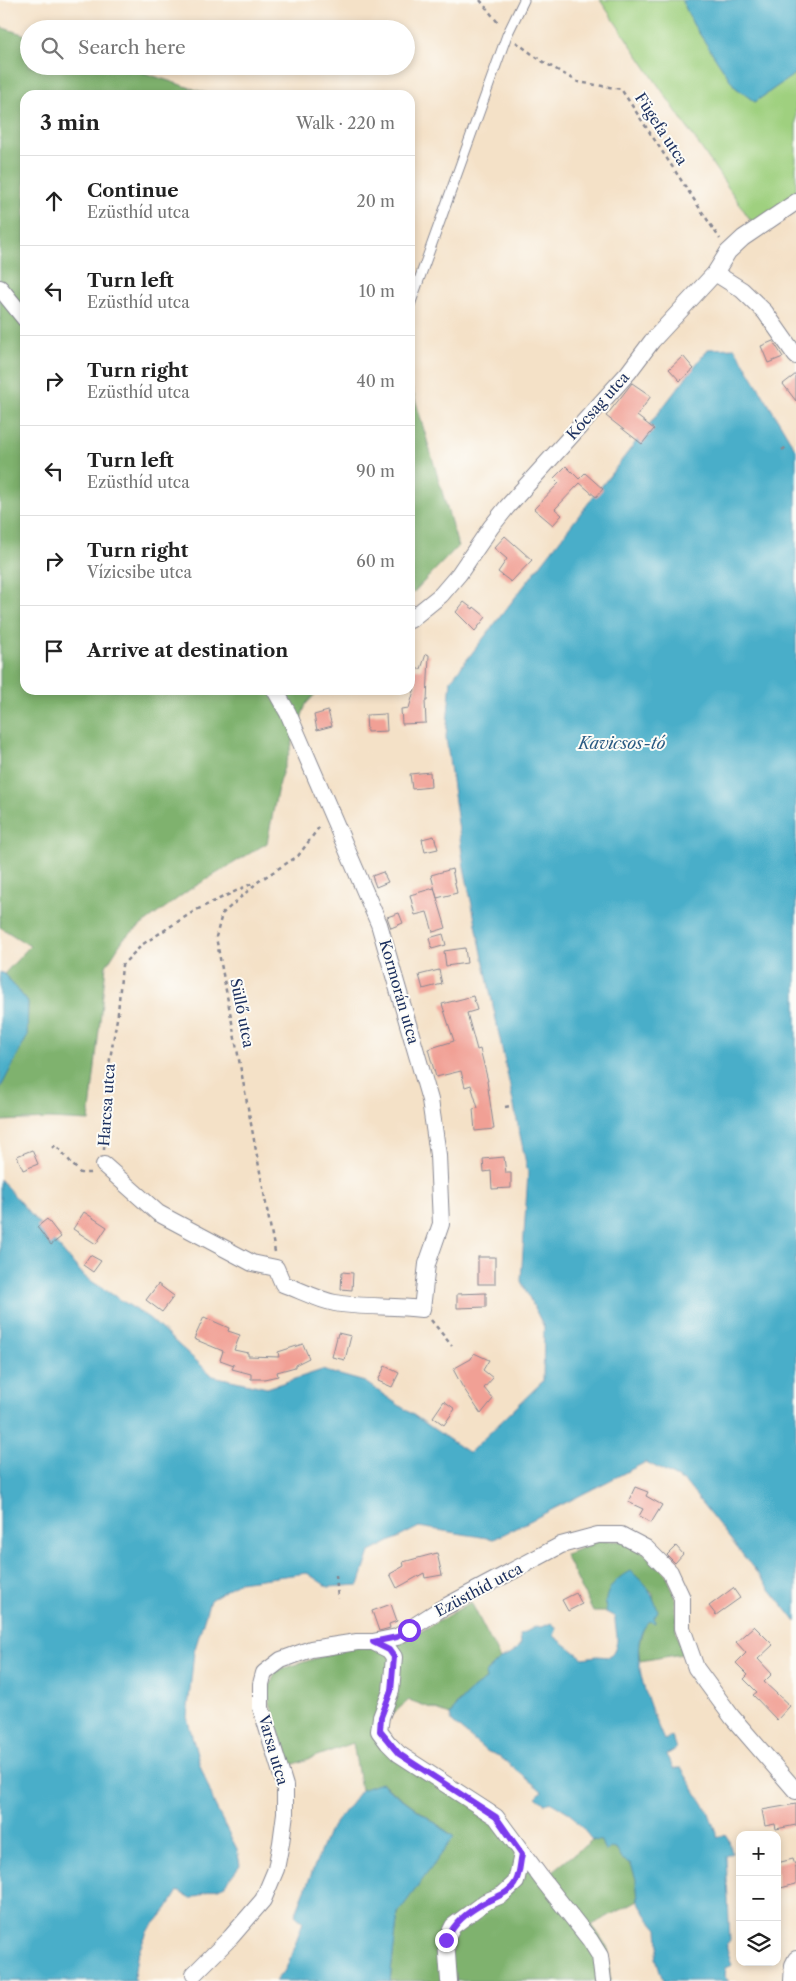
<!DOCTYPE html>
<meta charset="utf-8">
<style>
:root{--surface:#fff;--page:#f2f2f2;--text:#222;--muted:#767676;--line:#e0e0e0}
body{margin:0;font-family:"Libre Caslon Text",serif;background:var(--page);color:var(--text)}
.controls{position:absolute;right:15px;bottom:15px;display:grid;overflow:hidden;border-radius:10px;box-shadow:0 2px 8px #0003}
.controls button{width:45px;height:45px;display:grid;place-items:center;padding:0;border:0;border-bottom:1px solid var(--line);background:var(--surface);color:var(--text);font:25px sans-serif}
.stop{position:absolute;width:15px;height:15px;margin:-11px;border:4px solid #7c3aed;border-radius:50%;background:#fff}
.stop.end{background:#7c3aed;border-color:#fff;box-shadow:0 1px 5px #0008}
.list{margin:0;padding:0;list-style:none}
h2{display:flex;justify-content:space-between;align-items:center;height:65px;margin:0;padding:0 20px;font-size:21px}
h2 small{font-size:16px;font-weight:400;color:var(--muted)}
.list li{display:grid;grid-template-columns:32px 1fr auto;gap:15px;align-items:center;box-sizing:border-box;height:90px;padding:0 20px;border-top:1px solid var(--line)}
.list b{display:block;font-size:19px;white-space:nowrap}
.list p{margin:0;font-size:16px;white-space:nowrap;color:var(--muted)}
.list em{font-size:16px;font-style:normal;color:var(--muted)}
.icon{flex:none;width:28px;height:28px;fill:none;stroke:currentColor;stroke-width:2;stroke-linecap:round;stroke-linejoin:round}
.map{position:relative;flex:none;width:796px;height:1981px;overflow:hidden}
.search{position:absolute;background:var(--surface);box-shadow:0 2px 8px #0003;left:20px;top:20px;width:395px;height:55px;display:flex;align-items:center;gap:12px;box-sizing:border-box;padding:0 18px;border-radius:28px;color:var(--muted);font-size:19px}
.panel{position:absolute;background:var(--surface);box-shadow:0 2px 8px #0003;left:20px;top:90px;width:395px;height:605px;border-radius:15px}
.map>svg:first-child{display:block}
</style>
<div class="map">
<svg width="796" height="1981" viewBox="0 0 796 1981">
<rect width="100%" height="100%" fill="#fdfcf7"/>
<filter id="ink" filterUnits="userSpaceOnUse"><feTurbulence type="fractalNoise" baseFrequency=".02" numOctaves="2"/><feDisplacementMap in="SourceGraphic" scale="10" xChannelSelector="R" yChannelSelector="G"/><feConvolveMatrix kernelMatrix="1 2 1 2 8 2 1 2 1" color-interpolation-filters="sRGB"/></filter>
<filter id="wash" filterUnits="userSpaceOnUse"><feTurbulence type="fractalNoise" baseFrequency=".0096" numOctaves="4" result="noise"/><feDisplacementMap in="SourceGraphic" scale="20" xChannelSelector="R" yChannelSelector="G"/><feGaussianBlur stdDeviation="1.12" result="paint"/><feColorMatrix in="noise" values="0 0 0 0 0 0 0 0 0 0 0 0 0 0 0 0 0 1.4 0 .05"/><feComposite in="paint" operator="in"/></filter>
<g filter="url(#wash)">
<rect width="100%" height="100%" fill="#f4e1c7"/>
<polygon fill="#9fd07f" stroke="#5d806e" points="600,0 682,0 693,24 735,87 755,102 796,73 796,208 760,234"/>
<g fill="#7fb26e" stroke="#4d7066">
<polygon points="0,27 29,36 29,66 123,66 212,95 25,95 25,690 319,690 306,704 279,782 267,843 189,890 124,938 106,966 89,1121 49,1119 0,1121 0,1089 27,1036 28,1002 4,974 30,946 0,927"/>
<polygon points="410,382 458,546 410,596"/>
<polygon points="598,1541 621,1541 643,1552 666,1573 676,1599 676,1630 682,1654 640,1661 638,1646 644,1627 654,1617 653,1594 643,1585 640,1578 605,1601 606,1612 593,1612 565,1555"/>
<path d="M471,1602L500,1659L494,1665L486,1680L477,1686L458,1703L450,1715L409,1700L374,1730L490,1820L548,1875L592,1840H601L604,1846L616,1849C621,1857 624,1858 630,1864C638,1872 637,1889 638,1900L592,1925L608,1948L610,1981H390L398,1913L453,1836L382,1783L361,1790L353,1743L289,1766L267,1693L276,1671L354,1646L403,1642Z"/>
</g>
<g fill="#4aaec9" stroke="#326e94">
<polygon points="682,0 796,0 796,73 755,102 735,87 693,24"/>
<polygon points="735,348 796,450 796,1622 685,1482 646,1462 494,1539 419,1527 370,1552 359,1585 328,1587 307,1573 239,1582 210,1600 194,1652 187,1717 199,1762 216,1808 237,1849 240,1865 224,1886 206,1892 191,1899 178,1891 167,1909 147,1932 137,1956 134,1977 136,1981 0,1981 0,1179 85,1277 149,1318 213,1376 267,1388 322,1370 365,1382 469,1453 543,1381 544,1327 521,1281 528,1173 464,867 446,737 451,680 708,349"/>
<polygon points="0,972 4,974 28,1002 27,1037 0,1089"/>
<path d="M630,1571C644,1581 653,1594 658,1611L654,1617L655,1623L650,1621C622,1644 652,1713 664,1740L672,1737L676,1749L666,1755L674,1769L681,1768L709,1813L718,1838L725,1834L729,1840L732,1853L726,1856L730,1941L726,1946L732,1965L725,1968L724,1976L729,1981H663L656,1958L659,1944L658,1929L646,1915L638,1900L636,1879L631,1864L622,1859L616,1849L609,1848L605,1852L601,1841L592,1840L571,1814L550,1801L545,1804L536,1797L542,1791L499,1756L486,1751L452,1722L450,1715C460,1700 471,1689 486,1680L485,1674L500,1659L513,1653L521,1643L520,1635L535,1627H542L551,1623L557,1628L554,1636L583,1658L597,1656L610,1657C622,1639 615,1636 615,1617L606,1612C603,1593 613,1580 630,1571Z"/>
<polygon points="381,1783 454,1837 398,1913 390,1981 275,1981 286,1969 303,1922 295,1915 328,1832 361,1790"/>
</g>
<g id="blocks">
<g fill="#f1a095">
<polygon points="773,341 783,357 768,363 761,346"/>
<polygon points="683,356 694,369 680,381 669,369"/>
<polygon points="796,374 796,401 783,384"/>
<polygon points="632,383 651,396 637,416 654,429 642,444 606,416"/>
<polygon points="566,466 579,479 585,473 603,489 596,497 580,483 555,509 562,515 553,525 534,509 559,483 554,478"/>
<polygon points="505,536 532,560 511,582 498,572 507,559 494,548"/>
<polygon points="464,602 473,609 474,607 486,617 475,631 456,612"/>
<polygon points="426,654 429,655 427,701 425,701 426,723 402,724 401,709 409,708 417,681 412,680 413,669 421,669"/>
<polygon points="328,711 332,726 317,730 314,715"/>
<polygon points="386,714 387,731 367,732 366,715"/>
<polygon points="430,772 431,787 412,789 410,774"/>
<polygon points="434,836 438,849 425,852 422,839"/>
<polygon points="452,869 457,893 437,898 431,875"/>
<polygon points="383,872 388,882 376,887 372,876"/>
<polygon points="434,888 446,928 433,932 427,912 415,915 410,895"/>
<polygon points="399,913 403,923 391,928 387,917"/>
<polygon points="443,934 446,945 432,949 429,938"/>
<polygon points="465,948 467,963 446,966 444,951"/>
<polygon points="439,970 442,984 423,989 419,975"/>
<polygon points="473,996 477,1010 467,1013 477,1050 480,1049 488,1081 487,1081 494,1129 475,1131 473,1109 478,1108 471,1085 465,1087 461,1071 436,1077 428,1049 454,1041 442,1004"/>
<polygon points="32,1150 38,1164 23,1170 17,1156"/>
<polygon points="504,1157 506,1173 511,1173 511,1188 492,1189 491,1171 484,1172 483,1159"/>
<polygon points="84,1212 107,1227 96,1244 73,1229"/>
<polygon points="47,1219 61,1237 51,1245 37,1227"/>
<polygon points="90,1255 101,1261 93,1272 83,1265"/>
<rect x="478" y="1257" width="17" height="27"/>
<polygon points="342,1272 353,1273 352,1290 341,1289"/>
<polygon points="158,1284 174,1296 162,1312 146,1300"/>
<polygon points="486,1293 486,1307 457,1308 457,1294"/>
<polygon points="204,1317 229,1328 228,1331 240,1335 234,1350 248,1353 248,1356 279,1357 278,1352 303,1344 309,1358 295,1365 295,1367 277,1372 278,1376 264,1379 251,1379 251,1374 232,1369 234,1365 220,1360 223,1351 194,1339"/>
<polygon points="338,1333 351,1336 345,1360 332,1357"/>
<polygon points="474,1353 489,1360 483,1370 493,1378 484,1388 493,1399 481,1414 462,1386 453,1369 471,1359"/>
<polygon points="385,1366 399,1373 392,1387 378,1381"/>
<polygon points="444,1401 455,1409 444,1425 433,1417"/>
<polygon points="635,1487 648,1492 646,1496 662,1505 651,1523 639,1516 643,1509 628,1502"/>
<polygon points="676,1546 683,1554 675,1563 667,1555"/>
<polygon points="437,1553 442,1575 425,1578 424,1573 397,1588 390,1574 404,1566 403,1562"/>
<polygon points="733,1588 740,1598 716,1615 709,1606"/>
<polygon points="576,1593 582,1604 568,1611 562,1600"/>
<polygon points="391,1604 397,1621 389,1624 390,1628 379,1631 372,1611"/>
<polygon points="754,1626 773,1645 758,1659 772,1674 764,1682 790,1706 777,1720 753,1695 757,1692 744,1679 748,1675 736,1663 746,1653 736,1642"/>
<polygon points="796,1804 796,1825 776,1829 775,1824 765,1826 762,1810"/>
<polygon points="793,1859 796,1868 796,1884 777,1889 777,1863"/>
</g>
</g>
</g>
<g filter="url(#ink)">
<use href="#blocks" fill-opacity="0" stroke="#888892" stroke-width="1"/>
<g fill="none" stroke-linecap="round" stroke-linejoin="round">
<g stroke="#888892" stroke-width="11">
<polyline id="service" points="410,305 507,35 524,0"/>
</g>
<g stroke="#888892" stroke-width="18">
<g id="minor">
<polyline points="715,273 742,290 765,312 796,356"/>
<polyline points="0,288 25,319"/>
<polyline points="410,620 441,595 459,574 491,527 507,507 628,373 652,341 715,273 728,252 743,238 796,202"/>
<path d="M104,1165L158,1213L252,1263L276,1268L283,1284C300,1290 318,1300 335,1303C364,1308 393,1305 422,1309L427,1264L441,1224L438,1155L430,1100L379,924L288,713L275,690"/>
<polyline points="373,1642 389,1650 394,1657 391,1691 381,1717 379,1731 388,1743 399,1754 496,1817 542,1879 590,1940 600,1956 603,1981"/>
<polyline points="194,1974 231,1937 263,1900 276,1869 281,1843 285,1813 285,1786 261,1708 261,1684 264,1673 281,1660 311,1649 357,1642 373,1642 397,1637 439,1610 561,1545 598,1535 621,1535 646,1548 670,1572 682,1598 682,1628 696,1668 732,1717 796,1791"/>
<polyline points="449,1981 446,1940 453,1926 485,1902 502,1895 516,1882 522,1854"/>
<polyline points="792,1981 793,1965 796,1959"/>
</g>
</g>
<g stroke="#888892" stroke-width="2.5" stroke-dasharray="4 4" stroke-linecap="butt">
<polyline points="480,0 499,24"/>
<polyline points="516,42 540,60 578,82 621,89 720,239"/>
<polyline points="782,450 788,446"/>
<polyline points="505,1107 511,1106"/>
<polyline points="52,1148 56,1145 80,1173 91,1173"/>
<polyline points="104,1150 107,1076 118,1013 122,965 143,944 196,910 255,882"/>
<polyline points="275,1252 216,937 222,914 259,881 298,856 320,826"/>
<polyline points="431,1320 452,1346"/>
<polyline points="336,1575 338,1599"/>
</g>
<use href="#service" stroke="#fff" stroke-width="9"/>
<use href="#minor" stroke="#fff" stroke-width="16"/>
</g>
</g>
<g fill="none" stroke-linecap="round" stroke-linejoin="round" filter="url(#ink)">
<path stroke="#7c3aed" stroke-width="6" d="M409,1630L397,1637L373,1642L389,1650L394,1657L391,1691L381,1717L380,1731L399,1754L496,1817L522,1854C520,1862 520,1873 516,1881C511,1893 495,1897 484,1903C466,1913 455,1922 446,1940"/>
</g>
<g text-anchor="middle" stroke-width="4" stroke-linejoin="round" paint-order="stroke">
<g font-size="15" fill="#1b2f5e" stroke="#fdfcf7">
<text transform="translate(661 129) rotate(57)" y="5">Fügefa utca</text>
<text transform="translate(598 406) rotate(-48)" y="5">Kócsag utca</text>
<text transform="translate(399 992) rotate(74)" y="5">Kormorán utca</text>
<text transform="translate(242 1013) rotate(79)" y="5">Süllő utca</text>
<text transform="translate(107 1105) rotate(-86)" y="5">Harcsa utca</text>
<text transform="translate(479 1590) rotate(-28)" y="5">Ezüsthíd utca</text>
<text transform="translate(273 1750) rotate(74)" y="5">Varsa utca</text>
</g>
<g font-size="16" font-style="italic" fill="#2b5b83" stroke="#fdfcf7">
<text x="622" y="749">Kavicsos-tó</text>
</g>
</g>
</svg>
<div class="controls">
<button>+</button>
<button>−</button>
<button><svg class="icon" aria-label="layers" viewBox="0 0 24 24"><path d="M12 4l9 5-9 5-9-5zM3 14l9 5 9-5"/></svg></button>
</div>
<div class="stop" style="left:409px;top:1630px"></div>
<div class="stop end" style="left:446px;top:1940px"></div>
<div class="search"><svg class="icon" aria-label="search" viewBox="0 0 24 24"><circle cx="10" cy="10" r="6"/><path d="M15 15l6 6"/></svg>Search here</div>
<section class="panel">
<h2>3 min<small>Walk · 220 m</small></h2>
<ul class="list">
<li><svg class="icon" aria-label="ahead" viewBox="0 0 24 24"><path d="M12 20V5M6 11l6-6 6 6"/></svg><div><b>Continue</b><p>Ezüsthíd utca</p></div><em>20 m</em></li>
<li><svg class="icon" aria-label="left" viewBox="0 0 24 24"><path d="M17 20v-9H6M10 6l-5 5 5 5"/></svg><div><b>Turn left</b><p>Ezüsthíd utca</p></div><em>10 m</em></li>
<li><svg class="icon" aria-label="right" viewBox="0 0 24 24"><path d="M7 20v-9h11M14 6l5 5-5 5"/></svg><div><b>Turn right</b><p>Ezüsthíd utca</p></div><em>40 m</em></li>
<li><svg class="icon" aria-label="left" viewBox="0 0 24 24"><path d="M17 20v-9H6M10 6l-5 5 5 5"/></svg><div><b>Turn left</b><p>Ezüsthíd utca</p></div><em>90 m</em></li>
<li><svg class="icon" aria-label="right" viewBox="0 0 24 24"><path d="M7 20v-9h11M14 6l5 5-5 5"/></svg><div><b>Turn right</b><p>Vízicsibe utca</p></div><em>60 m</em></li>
<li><svg class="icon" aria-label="arrive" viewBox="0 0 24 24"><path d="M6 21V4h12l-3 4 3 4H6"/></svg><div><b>Arrive at destination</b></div></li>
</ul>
</section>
</div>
